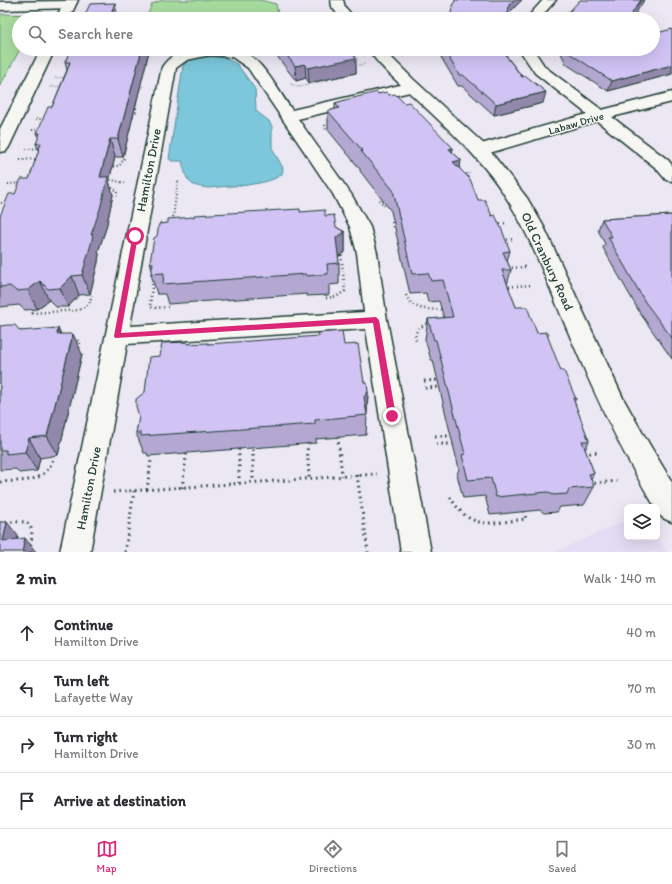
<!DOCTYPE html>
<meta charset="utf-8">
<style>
:root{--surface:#fff;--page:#f7f7f7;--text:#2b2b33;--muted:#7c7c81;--line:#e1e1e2;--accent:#db2777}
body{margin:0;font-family:Itim,sans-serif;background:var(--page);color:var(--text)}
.controls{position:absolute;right:12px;bottom:12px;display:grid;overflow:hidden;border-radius:6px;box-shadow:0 4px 16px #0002}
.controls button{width:36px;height:36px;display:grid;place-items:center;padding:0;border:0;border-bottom:1px solid var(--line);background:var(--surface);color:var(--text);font:20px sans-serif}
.stop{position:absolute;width:12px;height:12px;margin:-9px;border:3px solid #db2777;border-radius:50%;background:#fff}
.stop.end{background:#db2777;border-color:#fff;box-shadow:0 1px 4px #0008}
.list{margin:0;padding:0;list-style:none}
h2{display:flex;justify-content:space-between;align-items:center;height:52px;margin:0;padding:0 16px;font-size:17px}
h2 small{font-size:13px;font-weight:400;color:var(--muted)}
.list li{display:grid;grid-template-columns:26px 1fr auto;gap:12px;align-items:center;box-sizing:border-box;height:56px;padding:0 16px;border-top:1px solid var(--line)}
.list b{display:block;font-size:15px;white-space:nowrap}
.list p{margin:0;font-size:13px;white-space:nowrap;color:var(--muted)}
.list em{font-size:13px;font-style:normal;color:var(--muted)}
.icon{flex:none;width:22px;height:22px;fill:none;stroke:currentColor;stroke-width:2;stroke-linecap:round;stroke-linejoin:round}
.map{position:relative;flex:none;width:672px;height:552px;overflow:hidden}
.search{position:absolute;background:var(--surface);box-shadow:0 4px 16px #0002;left:12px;right:12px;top:12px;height:44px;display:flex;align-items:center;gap:10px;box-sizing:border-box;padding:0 14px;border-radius:22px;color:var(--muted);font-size:15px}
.sheet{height:276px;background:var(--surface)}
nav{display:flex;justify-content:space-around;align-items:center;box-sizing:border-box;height:56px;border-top:1px solid var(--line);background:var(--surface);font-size:11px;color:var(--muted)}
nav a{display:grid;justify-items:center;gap:2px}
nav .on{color:var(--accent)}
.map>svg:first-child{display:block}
</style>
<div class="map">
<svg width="672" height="552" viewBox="0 0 672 552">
<rect width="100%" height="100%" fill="#ebe7f3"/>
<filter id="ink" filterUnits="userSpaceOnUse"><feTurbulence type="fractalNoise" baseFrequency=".025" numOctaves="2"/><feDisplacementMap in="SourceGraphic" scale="8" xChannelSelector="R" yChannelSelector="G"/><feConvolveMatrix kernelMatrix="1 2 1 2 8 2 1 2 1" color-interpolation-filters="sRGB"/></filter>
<g filter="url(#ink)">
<polygon fill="#e3dcf3" points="627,520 627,537 657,536 667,552 556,552"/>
<g fill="#a7db9e" stroke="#638c69">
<polygon points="162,0 260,0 276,4 279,19 146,19 152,4"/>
<polygon points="0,14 37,15 37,18 19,19 20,49 0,86"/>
</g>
<path fill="#7cc7db" stroke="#579098" d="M215,57L225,58L237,64L255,89L256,111L269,121L272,127V148L283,168L282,174C266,187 230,185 209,188C187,186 187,181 182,161H172L169,159L183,66C190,56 204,57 215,57Z"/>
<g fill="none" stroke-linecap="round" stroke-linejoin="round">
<g stroke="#1f3d34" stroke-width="3">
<g id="street">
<polygon points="543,0 556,0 539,19 526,19"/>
<polygon points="69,1 73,2 75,5 73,8 0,10 0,2"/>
<path d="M192,49C206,49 221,47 235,49C260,53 278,91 292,110L413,82L418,84L421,87L418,90L298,119L351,194L370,227L377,253L387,320L431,552H401L366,329L127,344L90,552H60L162,67C169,56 179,52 192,49ZM210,55L232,57L248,68L333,194L350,227L357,253L364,312L130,326L176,68L187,60Z"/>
<polygon points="519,49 533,49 545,67 602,110 672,92 672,102 612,117 668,160 672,165 672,181 666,180 656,168 597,121 486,154 480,155 474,154 471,150 474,146 587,114 535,73"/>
</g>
</g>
<g stroke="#1f3d34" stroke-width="3">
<g id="secondary">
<polygon points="66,0 78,0 69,19 55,19"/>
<polygon points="331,0 343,0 345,7 355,19 341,19 332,7"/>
<polygon points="41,49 55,49 9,147 6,151 0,152 0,129"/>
<path d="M368,49H383L413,79L486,146L527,198L544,227L623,398L642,432L672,482V522C664,519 657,516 657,507H655C621,452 594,393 569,334C550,290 534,243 509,202C484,160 447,128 412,95C397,81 379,66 368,49Z"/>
</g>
</g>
<g stroke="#1f3d34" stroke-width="1.5" stroke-dasharray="0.5 2" stroke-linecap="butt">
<polyline points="151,49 151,51"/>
<polyline points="354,66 365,64"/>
<polyline points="55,78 68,77"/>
<polyline points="291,84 299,87 328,80 327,79"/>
<polyline points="51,87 62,86"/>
<polyline points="137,91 140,90 143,85"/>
</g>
<g stroke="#1f3d34" stroke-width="2" stroke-dasharray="1 2.5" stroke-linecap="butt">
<polyline points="133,106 136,108 136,113"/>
<polyline points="36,119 46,119"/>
<polyline points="325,125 326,131"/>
<polyline points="32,130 42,129"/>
<polyline points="26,149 41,148"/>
<polyline points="20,160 38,159"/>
<polyline points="110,168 120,165 125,157"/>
<polyline points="463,175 470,173"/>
<polyline points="107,179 125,183"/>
<polyline points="8,184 22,183"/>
<polyline points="109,186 117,191 117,196"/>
<polyline points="379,200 385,206 391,208"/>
<polyline points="1,203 8,202"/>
<polyline points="173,217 178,181"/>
</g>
<g stroke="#1f3d34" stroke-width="2.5" stroke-dasharray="1 3" stroke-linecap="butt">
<polyline points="173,220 174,216"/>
<polyline points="160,223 171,223"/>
<polyline points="496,224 507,223"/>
<polyline points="393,227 392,221 395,217"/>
<polyline points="503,240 514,239"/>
<polyline points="508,268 525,267"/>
<polyline points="153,276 150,306 153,308 168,307"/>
<polyline points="505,287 532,285"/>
<path d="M406,295C413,311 429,310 444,309"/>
<polyline points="326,298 336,297 345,291 341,253"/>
<polyline points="33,309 32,313 79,310 89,304 92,295"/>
<polyline points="544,335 551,334"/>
<polyline points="74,338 80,342 79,351"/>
<path d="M416,340C413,330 422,326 430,322"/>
</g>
<g stroke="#1f3d34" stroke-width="3" stroke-dasharray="1.5 4" stroke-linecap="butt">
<polyline points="424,381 441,380"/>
<polyline points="425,388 442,387"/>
<polyline points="435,436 454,436"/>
<polyline points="338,437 342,476"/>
<polyline points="307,443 309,478"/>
<polyline points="253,444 253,482"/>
<polyline points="436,444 456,444"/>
<polyline points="239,449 239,483"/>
<polyline points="584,454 600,452"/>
<polyline points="357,475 368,552"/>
<path d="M0,482C21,480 47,484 53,458"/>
<polyline points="589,484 617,481"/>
<polyline points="182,488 187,450"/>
<polyline points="147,490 151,460"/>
<polyline points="113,492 377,474"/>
<path d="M450,497C471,532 491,523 526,519L523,509"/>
<path d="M0,523C27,521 36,517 30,549"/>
<polyline points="125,552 134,491"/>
</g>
<use href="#street" fill="#f6f6f2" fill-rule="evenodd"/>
<use href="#secondary" fill="#f6f6f2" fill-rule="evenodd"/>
</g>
<g fill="#b4a8d2" stroke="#1f3d34">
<polygon points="672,29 672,74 608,91 566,64 559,49 653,49"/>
<polygon points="71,49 149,49 149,51 123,157 115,157 109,181 113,195 106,228 98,252 99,254 98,262 90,294 79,295 68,307 56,307 49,300 37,309 25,310 19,305 0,307 0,216 15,194 29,179 39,150 36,144 39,137 37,133 52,107 67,70 65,62"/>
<polygon points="273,49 351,49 355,57 356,73 309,83 306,78 296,81 273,51"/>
<polygon points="438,49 505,49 507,57 543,103 494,115 462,86 458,86 438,52"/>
<polygon points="378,94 389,95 404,103 453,148 452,152 461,160 459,169 478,200 492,216 510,251 507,261 511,270 507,285 516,307 537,333 561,371 576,399 574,402 589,441 585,450 594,473 591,479 594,487 584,505 560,507 557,512 544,513 540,510 490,515 485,496 463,498 457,474 459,469 445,411 433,360 431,360 425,339 428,319 444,318 439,301 428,302 426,293 410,294 391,211 360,171 360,169 328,130 328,111 335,109 335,103"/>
<polygon points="300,212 325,216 336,227 345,232 345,252 338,257 339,263 339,284 329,285 329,295 307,296 307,294 168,304 165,294 157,294 151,274 152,269 150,262"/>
<polygon points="672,215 672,359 640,313 603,248 605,244 598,230 602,219"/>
<polygon points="0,326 20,331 61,334 82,354 58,455 40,458 37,471 19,473 16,469 0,470"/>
<polygon points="188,344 344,345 364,382 368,392 366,435 316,439 316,443 148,456 147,453 144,453 136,433 145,392 160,356"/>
</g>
<g fill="#9288ab" stroke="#1f3d34">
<polygon points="514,0 522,0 507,15 509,5"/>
<polygon points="641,0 644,0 643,2 632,19 628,19"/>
<polygon points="115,3 118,19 109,19"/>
<polygon points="142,49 149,49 149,51 123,157 118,139"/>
<polygon points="353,54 355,54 355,58 356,58 356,73 309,83 308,68"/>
<polygon points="305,64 306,78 296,81 295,66"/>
<polygon points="672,65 672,74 608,91 612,81"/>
<polygon points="546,92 543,103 494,115 496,104"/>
<polygon points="110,139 115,157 109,181 113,195 106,228 98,252 99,254 98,262 90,294 82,275 91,235 100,177"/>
<polygon points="453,148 450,168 449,149"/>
<polygon points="461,160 458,180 453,162"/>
<polygon points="345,232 345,252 336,258 336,238"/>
<polygon points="72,276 79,295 68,307 60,288"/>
<polygon points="40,281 49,300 37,309 28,290"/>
<polygon points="58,328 67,349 57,334"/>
<polygon points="73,334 82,354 58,455 47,436"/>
<polygon points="368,392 367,412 363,416 364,397"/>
<polygon points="29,438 40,458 37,471 25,452"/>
<polygon points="7,522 18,536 15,552 3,541"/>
<polygon points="25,538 36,552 22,552"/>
</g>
<g fill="#d1c3f4" stroke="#1f3d34">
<polygon points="455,0 514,0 509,5 506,19 449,19"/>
<polygon points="580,0 641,0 628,19 561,19 566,12 569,12"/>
<polygon points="115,3 109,19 83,19 90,4"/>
<polygon points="672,29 672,65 612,81 569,53 567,49 653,49 653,34"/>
<polygon points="71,49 142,49 118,139 110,139 100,177 108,177 100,209 91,235 93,235 91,244 82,275 72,276 60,288 48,289 40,281 28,290 16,291 10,286 0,287 0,216 9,194 15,194 21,179 29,179 41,143 36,144 40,133 37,133 48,107 52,107 67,71 70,62 65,62"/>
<polygon points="282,49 351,49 355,54 353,54 356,58 308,68 305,64 295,66"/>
<polygon points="444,49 505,49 507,57 522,77 526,76 546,92 496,104 463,75 459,75"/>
<polygon points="377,92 378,94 386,92 389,95 395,94 404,103 409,102 453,148 449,149 461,160 453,162 470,179 478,200 485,200 492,216 495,215 502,230 510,251 503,252 511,270 502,270 516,307 527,307 537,333 546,332 561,371 564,371 576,399 573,398 589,441 582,441 594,473 589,474 594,487 569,489 567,494 553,495 548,492 496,497 491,478 468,480 462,455 465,454 449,392 436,340 434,340 428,319 453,317 443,280 431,281 428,273 412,274 393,190 361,151 362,150 328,111 339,108 335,103 345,100"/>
<polygon points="300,209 300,212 325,210 325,216 334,215 336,227 345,232 336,238 339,263 327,264 328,274 306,276 306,274 163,284 164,273 151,274 153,263 150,262 154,238 157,236 159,224 168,223 168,219 194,217 194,215"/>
<polygon points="672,215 672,338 645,302 608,237 612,237 602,219"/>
<polygon points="8,325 15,325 20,331 58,328 57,334 73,334 47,436 29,438 25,452 6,454 6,450 0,450 0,326"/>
<polygon points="342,331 344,345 358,344 364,382 367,383 368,392 364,397 367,415 315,420 315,424 141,436 141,433 136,433 139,417 136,406 136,399 145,392 149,357 160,356 162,343 187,342 187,344 208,343 208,344 319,336 318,333"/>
<polygon points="0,522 7,522 3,541 25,538 22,552 0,552"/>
</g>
</g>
<polygon fill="#db2777" points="133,234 138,236 121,333 376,317 379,320 396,416 395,418 389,418 388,416 373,323 115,338 114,336"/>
<g text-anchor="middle" stroke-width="3" stroke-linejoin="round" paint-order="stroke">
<g font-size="11" fill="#1f3d34" stroke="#f6f6f2">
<text transform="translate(576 123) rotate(-16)" y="4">Labaw Drive</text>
</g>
<g font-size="13" fill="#1f3d34" stroke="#f6f6f2">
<text transform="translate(148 170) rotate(-79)" y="5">Hamilton Drive</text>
<text transform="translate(548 261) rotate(65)" y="5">Old Cranbury Road</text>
<text transform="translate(88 488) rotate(-79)" y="5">Hamilton Drive</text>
</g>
</g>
</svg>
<div class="controls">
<button><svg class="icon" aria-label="layers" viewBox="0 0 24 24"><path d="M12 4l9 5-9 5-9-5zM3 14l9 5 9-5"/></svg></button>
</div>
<div class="stop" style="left:135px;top:236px"></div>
<div class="stop end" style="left:392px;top:416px"></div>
<div class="search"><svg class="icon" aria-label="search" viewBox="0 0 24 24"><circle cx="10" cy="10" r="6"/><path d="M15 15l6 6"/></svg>Search here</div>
</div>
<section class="sheet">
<h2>2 min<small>Walk · 140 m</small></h2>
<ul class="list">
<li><svg class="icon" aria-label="ahead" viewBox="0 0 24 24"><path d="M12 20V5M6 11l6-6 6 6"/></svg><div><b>Continue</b><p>Hamilton Drive</p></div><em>40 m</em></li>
<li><svg class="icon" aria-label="left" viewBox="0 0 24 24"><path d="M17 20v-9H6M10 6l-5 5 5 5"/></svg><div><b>Turn left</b><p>Lafayette Way</p></div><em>70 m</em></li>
<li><svg class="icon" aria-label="right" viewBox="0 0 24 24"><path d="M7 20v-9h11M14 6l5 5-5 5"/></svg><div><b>Turn right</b><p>Hamilton Drive</p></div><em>30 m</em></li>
<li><svg class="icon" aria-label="arrive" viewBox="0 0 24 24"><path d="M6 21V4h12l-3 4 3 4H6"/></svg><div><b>Arrive at destination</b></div></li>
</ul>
</section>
<nav>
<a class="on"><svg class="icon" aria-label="map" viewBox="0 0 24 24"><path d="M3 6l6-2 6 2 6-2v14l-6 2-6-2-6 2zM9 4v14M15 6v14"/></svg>Map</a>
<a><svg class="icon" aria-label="directions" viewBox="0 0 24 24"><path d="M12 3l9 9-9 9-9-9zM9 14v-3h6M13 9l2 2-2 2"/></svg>Directions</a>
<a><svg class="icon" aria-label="saved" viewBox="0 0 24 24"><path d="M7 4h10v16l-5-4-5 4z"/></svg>Saved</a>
</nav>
